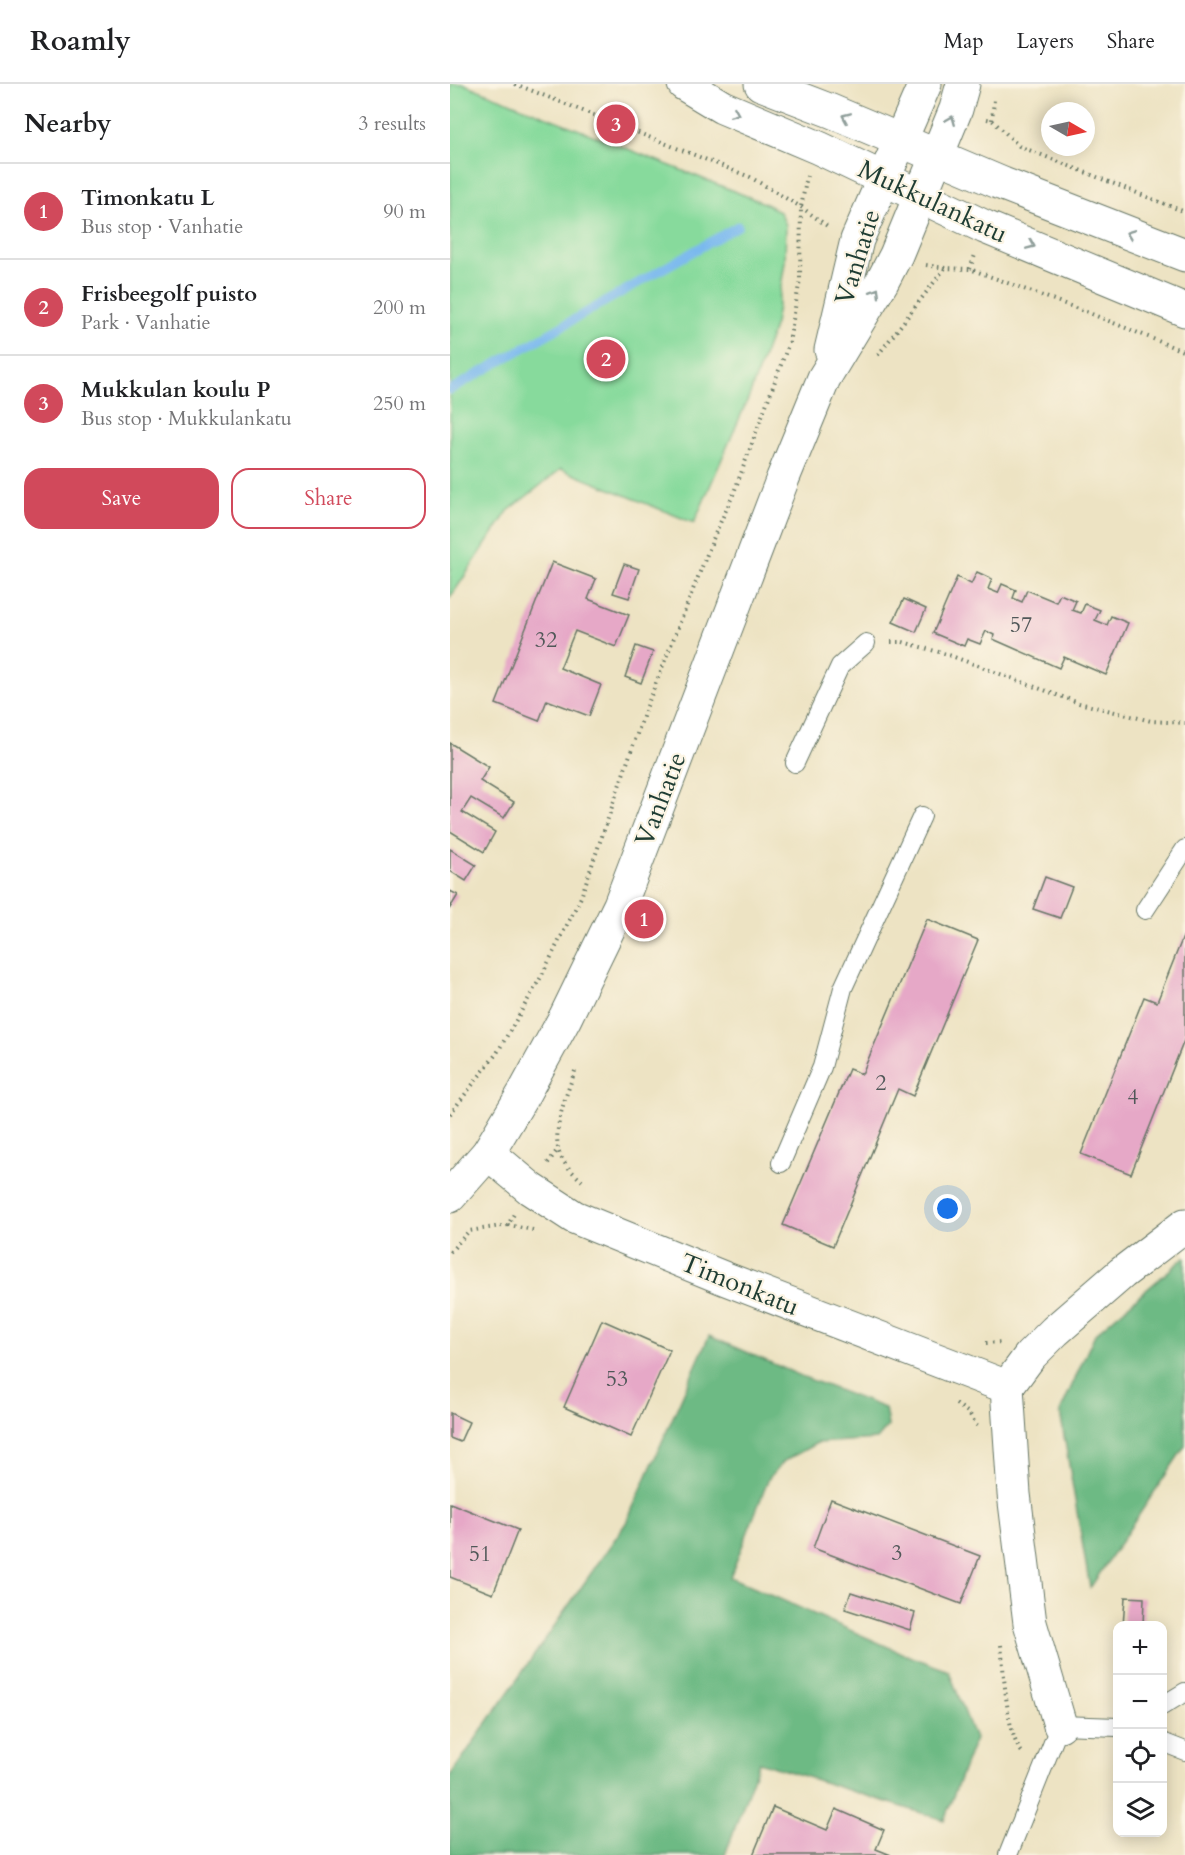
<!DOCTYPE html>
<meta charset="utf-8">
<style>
:root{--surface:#fff;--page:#f6f6f6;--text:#202124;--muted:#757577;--line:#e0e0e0;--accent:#d1495b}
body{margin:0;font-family:Cardo,serif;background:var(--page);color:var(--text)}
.controls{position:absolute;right:18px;bottom:18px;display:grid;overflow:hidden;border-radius:12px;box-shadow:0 3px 15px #0003}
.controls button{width:54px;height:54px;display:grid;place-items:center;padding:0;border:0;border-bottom:2px solid var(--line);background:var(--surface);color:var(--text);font:30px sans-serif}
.compass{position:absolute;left:591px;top:18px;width:54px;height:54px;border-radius:50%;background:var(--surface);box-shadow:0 3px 15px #0003;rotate:99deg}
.you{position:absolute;left:498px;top:1125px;width:21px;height:21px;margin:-15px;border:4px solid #fff;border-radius:50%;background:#1a73e8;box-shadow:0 0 0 9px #1a73e833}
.badge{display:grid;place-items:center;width:39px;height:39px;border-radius:50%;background:var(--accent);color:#fff;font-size:20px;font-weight:700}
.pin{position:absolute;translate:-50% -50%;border:3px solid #fff;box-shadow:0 2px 6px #0006}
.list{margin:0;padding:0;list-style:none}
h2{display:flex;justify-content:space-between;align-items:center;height:78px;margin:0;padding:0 24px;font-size:26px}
h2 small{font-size:20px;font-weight:400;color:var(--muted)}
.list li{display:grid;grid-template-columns:39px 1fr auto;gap:18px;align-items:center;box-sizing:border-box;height:96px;padding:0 24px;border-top:2px solid var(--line)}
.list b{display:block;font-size:22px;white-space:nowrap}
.list p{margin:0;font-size:20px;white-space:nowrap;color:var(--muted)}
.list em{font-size:20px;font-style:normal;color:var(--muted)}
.actions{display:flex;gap:12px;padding:18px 24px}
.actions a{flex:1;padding:14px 0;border:2px solid var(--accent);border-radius:18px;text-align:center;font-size:21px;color:var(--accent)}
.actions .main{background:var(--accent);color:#fff}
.icon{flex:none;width:33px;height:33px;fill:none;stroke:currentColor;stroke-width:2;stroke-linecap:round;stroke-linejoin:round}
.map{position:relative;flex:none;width:735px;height:1771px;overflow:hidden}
header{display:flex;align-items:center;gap:36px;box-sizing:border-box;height:84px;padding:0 30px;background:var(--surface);border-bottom:2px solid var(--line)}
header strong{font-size:28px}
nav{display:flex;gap:33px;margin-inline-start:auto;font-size:21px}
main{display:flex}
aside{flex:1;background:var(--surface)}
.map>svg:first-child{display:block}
</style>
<header>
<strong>Roamly</strong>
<nav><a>Map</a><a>Layers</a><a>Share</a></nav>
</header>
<main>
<aside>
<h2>Nearby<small>3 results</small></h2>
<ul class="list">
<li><span class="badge">1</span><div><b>Timonkatu L</b><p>Bus stop · Vanhatie</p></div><em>90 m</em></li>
<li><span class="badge">2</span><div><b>Frisbeegolf puisto</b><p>Park · Vanhatie</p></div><em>200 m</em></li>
<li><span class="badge">3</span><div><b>Mukkulan koulu P</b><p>Bus stop · Mukkulankatu</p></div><em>250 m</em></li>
</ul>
<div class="actions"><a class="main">Save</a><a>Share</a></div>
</aside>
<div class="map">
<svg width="735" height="1771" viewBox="0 0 735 1771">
<rect width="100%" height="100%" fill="#fcf5e5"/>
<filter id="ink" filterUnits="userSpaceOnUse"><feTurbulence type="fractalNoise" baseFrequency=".0167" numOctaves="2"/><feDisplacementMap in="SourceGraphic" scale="12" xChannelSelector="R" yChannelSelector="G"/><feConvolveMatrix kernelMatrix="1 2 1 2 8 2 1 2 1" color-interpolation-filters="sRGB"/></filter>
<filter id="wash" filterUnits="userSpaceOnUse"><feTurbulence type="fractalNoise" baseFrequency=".008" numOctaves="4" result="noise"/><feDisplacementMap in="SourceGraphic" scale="24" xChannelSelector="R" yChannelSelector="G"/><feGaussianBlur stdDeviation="1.35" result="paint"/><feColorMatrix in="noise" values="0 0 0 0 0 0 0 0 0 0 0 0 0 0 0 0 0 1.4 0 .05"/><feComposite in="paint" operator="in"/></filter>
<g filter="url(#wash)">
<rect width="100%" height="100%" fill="#ede3c3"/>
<polygon fill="#87da9c" stroke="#538c68" stroke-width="1.5" points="0,0 14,0 314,119 330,128 336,141 335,178 325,240 300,310 244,439 111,385 58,427 0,514"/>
<g fill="#6dba84" stroke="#467c5c" stroke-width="1.5">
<polygon points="735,1173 735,1362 640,1504 610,1328 645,1250"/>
<polygon points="259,1252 351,1292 435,1324 438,1342 427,1355 367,1359 334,1377 319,1394 280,1493 454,1570 499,1587 525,1655 494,1736 309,1678 275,1771 0,1771 0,1692 176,1439"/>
</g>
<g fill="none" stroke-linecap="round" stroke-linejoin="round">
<polyline stroke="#7ab9ee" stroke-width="9" points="0,306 288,142"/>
</g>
<g id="blocks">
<g fill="#e6a8c7">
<polygon points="102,478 146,495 138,515 179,531 166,563 125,547 110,584 151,601 139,632 97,616 89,637 46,620"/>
<polygon points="174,480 189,485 179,514 163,509"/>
<polygon points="527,488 542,495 538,505 548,509 552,500 566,506 563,514 572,518 577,506 606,518 610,510 626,517 622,526 631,529 635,520 650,526 645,536 657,541 661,532 678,539 656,591 614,573 609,584 543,555 544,551 536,547 530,560 517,555 514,562 483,549 507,493 521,500"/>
<polygon points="454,515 476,525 466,548 443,538"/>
<polygon points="186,562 203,568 191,599 175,593"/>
<polygon points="0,659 39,683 30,697 64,718 54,734 21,714 12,728 45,748 34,768 0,747"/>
<polygon points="0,765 26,781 16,797 0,787"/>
<polygon points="595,793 622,803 610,834 583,825"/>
<polygon points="0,807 8,811 0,824"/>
<polygon points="477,835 528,856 463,1012 448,1005 383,1162 333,1141 399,985 412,990"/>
<polygon points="735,848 735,954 681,1090 631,1070 694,913 707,918"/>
<polygon points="152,1236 220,1266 181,1353 114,1323"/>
<polygon points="0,1329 19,1338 10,1358 0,1354"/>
<polygon points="381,1415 530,1472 511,1520 363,1464"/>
<polygon points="0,1419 68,1446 43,1510 0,1493"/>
<polygon points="401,1508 465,1529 460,1546 395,1525"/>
<polygon points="675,1513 694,1514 693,1542 673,1542"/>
<polygon points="323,1723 377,1746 386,1725 434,1746 426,1765 441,1771 303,1771"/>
</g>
</g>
</g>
<g filter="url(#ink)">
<use href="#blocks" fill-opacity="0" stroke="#677766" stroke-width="1.5"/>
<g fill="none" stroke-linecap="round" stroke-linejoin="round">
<g stroke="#677766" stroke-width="20">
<g id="lane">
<polyline points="345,679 390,582 416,559"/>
<polyline points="695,826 735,765"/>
<polyline points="331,1079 372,983 393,904 472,732"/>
<polyline points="712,1622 735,1608"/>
<polyline points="712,1658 735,1667"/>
<polyline points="558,1771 610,1641 668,1643"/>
</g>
</g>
<g stroke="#677766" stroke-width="35">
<g id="street">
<polyline points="38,1069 81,1105 124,1133 276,1195 557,1303 564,1410 580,1539 610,1641"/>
<polyline points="557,1303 580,1272 605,1247 672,1189 735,1141"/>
</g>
</g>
<g stroke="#677766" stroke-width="35">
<g id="secondary">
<polyline points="234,0 272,23 369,64 535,143 735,226"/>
<polyline points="311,0 381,27 553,100 735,171"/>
<polyline points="381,266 407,156 475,0"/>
<polyline points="0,1112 38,1069 74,1009 115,934 170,821 333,394 374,294 432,198 446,171 506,25 513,0"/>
</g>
</g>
<g stroke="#677766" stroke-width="4" stroke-dasharray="1.5 4.5" stroke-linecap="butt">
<polyline points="65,0 300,93 351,123 380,144"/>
<polyline points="537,35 542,36 569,62 735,128"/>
<polyline points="542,36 544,16"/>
<polyline points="476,181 495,184 520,185 639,229 735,268"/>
<polyline points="520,185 525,171"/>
<polyline points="428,271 495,184"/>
<polyline points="441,558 453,558 496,570 629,619 701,637 735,639"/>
<path d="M125,987C117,1009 104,1041 108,1064C110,1077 123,1089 132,1097"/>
<polyline points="0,1030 47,969 91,893 131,813 195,627 265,450 283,411 339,259 350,195 351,123 357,92"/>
<polyline points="98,1079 108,1065"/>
<polyline points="58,1141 83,1146"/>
<polyline points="0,1168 19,1147 58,1141 64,1130"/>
<polyline points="536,1259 552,1258"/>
<polyline points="506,1320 519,1329 527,1342"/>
<path d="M551,1561C554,1585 556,1654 573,1669"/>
</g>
<use href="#lane" stroke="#fff" stroke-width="18"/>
<use href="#street" stroke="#fff" stroke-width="33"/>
<use href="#secondary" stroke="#fff" stroke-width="33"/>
</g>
<defs><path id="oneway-chevron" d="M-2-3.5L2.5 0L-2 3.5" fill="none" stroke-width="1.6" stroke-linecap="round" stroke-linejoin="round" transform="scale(1.5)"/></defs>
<g stroke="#8f9e9a">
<use href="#oneway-chevron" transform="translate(285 29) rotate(23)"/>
<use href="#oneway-chevron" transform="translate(396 33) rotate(-157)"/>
<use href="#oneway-chevron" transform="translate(501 36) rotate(-68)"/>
<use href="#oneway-chevron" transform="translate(680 150) rotate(-159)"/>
<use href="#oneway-chevron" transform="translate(581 161) rotate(23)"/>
<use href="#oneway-chevron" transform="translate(426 208) rotate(-59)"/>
</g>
</g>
<g text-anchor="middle" stroke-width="4.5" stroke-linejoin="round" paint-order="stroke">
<g font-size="22" fill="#515859">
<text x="571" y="548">57</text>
<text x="96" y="563">32</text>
<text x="431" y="1006">2</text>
<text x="683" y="1020">4</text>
<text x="167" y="1302">53</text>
<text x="447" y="1476">3</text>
<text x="30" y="1477">51</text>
</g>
<g font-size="26" fill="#1f3d34" stroke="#fcf5e5">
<text transform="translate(483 117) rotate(25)" y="9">Mukkulankatu</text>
<text transform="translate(407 173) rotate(-73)" y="9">Vanhatie</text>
<text transform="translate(210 715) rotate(-69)" y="9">Vanhatie</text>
<text transform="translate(290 1200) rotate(22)" y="9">Timonkatu</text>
</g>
</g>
</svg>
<div class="controls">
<button>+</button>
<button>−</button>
<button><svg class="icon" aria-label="locate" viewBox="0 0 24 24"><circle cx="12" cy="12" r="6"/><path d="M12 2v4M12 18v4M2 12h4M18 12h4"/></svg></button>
<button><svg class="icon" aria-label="layers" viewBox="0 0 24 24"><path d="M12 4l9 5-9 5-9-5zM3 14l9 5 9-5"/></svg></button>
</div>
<svg class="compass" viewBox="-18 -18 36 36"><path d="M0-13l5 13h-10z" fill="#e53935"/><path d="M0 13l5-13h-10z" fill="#757577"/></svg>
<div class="you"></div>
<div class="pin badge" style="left:194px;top:835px">1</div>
<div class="pin badge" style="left:156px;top:275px">2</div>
<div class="pin badge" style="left:166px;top:40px">3</div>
</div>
</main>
